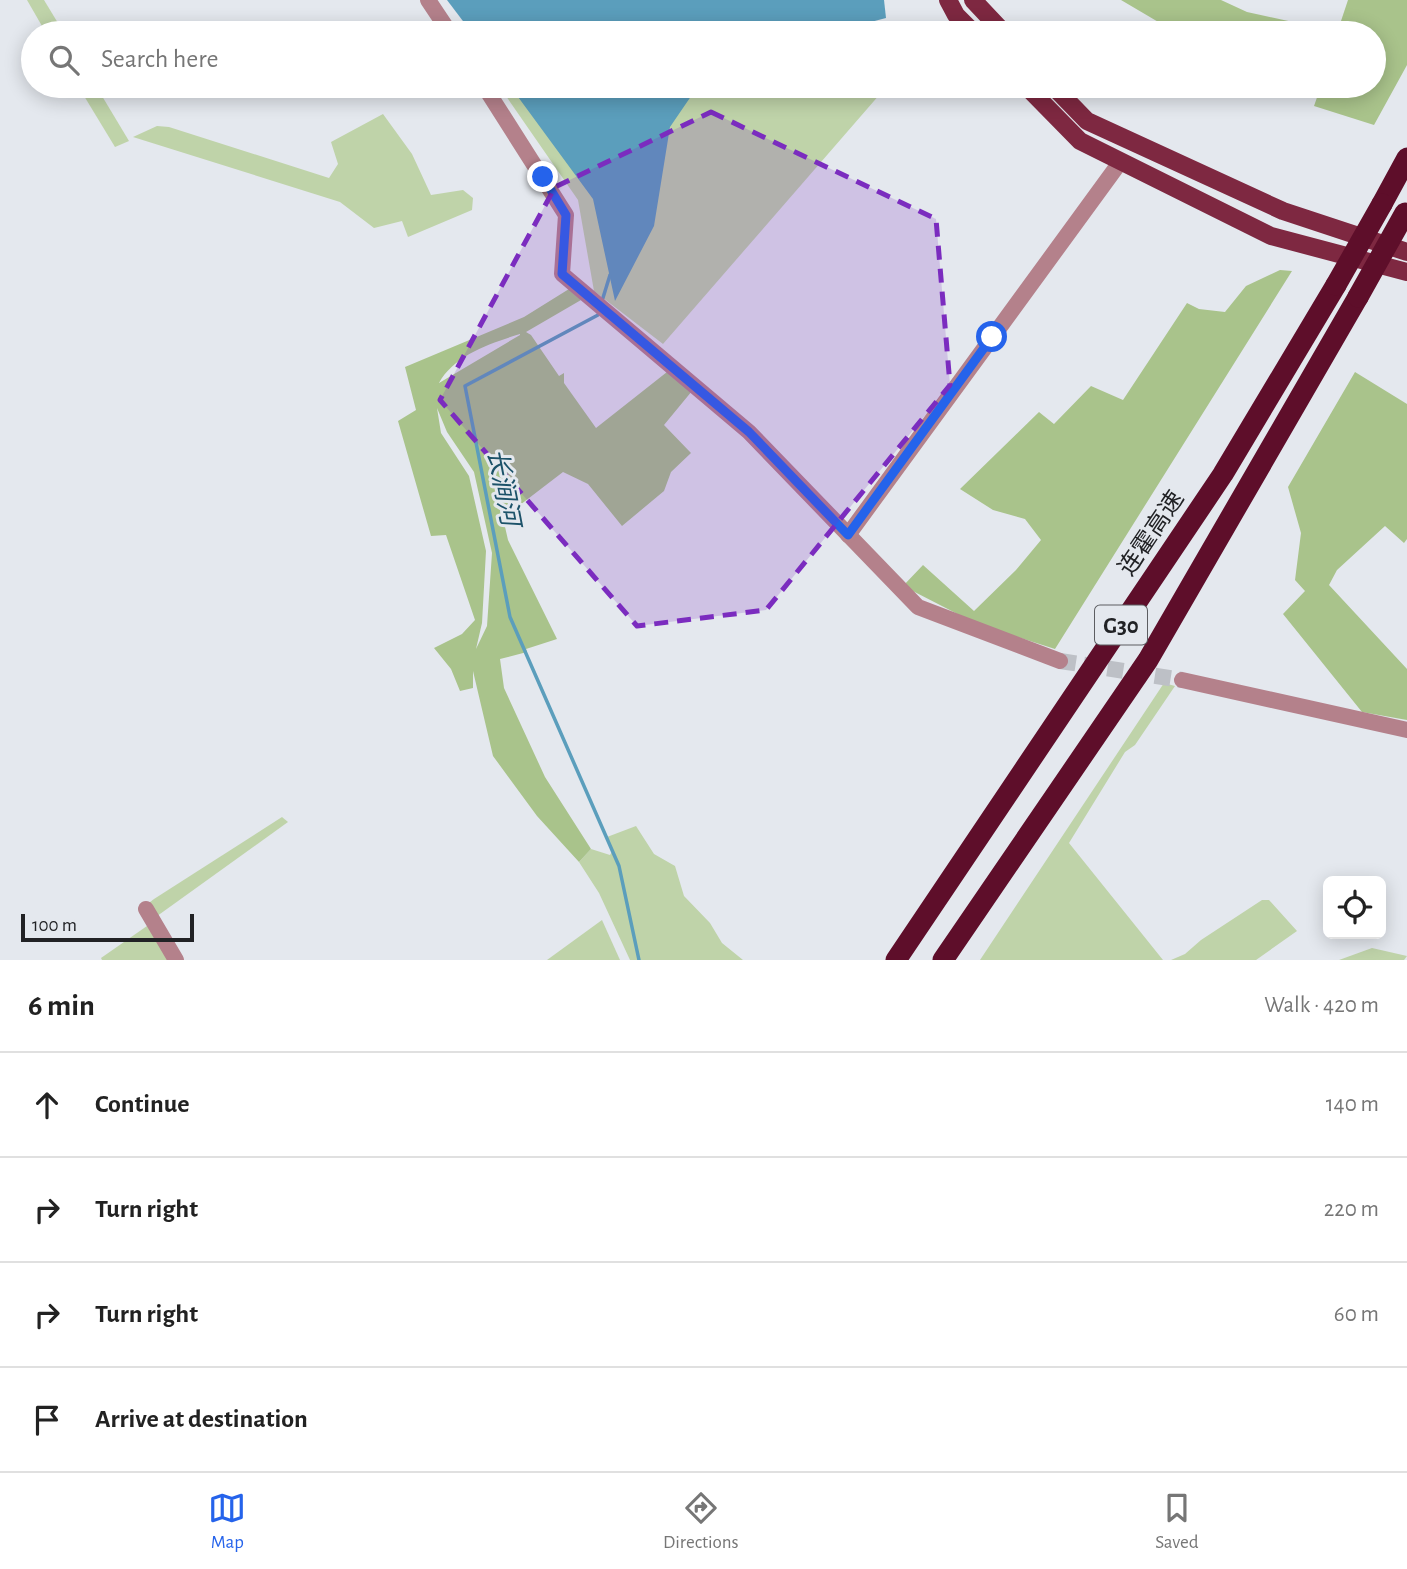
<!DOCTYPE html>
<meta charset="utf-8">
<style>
:root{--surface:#fff;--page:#f2f2f2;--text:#222;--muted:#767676;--line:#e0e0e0;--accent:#2563eb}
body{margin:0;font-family:"Alegreya Sans","Noto Sans SC",sans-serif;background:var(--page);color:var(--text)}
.controls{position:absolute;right:21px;bottom:21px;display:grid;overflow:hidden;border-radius:10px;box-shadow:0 4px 18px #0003}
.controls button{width:63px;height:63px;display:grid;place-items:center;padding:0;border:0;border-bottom:2px solid var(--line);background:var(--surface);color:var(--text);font:35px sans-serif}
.scale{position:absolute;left:21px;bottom:18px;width:173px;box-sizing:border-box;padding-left:7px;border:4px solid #212225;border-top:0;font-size:19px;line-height:24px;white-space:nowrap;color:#212225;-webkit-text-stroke:5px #e4e8ee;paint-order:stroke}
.stop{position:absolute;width:21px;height:21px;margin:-16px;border:5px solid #2563eb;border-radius:50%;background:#fff}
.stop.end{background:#2563eb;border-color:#fff;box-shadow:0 2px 7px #0008}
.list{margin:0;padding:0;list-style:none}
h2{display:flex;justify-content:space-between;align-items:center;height:91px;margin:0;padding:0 28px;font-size:30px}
h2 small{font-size:23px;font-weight:400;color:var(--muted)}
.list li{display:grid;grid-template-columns:46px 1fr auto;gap:21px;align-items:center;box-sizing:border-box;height:105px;padding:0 28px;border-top:2px solid var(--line)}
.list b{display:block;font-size:26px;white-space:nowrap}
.list em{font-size:23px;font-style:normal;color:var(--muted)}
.icon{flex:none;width:38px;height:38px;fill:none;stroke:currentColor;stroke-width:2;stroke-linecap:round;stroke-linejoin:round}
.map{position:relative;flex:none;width:1407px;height:960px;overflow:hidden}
.search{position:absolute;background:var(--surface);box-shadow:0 4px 18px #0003;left:21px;right:21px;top:21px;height:77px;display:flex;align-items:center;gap:18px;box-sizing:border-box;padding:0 24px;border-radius:38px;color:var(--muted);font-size:26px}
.sheet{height:511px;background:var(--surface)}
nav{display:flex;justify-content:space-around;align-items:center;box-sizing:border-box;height:98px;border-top:2px solid var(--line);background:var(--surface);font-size:19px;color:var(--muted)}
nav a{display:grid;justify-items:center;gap:4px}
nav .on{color:var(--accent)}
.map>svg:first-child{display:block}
</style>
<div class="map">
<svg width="1407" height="960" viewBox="0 0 1407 960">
<rect width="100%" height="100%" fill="#e4e8ee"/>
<g fill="#bfd3a9">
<polygon points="27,0 44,0 64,33 46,33"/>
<polygon points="78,86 96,86 129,141 115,147"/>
<polygon points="499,86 887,86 663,344 594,291 578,200"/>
<polygon points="383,114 412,154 431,195 463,190 473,198 472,210 408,237 402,221 374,228 340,202 133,137 157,126 169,127 329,178 338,164 331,142"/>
<polygon points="1164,683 1175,686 1135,745 1125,752 1069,843 1163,960 980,960"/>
<polygon points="282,817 288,822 153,919 145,906 154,899"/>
<polygon points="636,826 654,854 675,866 684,896 710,923 722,943 743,960 630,960 599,893 579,862 591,849 610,855 613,850 607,837"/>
<polygon points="1262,900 1269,900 1297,931 1256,960 1171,960 1185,954 1201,940"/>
<polygon points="602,920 620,960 547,960"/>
<polygon points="147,926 169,960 102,960 101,958"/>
<polygon points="1372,948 1407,956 1404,960 1339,960"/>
</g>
<g fill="#a9c38b" fill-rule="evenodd">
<polygon points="1121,0 1221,0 1247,12 1293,22 1289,33 1177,33"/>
<polygon points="1348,0 1407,0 1407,65 1374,125 1314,106 1321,86 1374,86 1374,33 1337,33"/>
<polygon points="1280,270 1292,271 1055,649 977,624 903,586 923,565 974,611 1016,570 1041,540 1025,519 993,510 960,489 1039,412 1054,424 1091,386 1123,400 1187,303 1199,309 1225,312 1246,286"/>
<path d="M569,289L581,300L526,332L531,335L559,376L564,373V383L596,428L667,372L692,391L664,425L691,453L671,472L664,491L622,526L588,484L563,472L503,518L508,540L557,639L526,649L527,652L500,659L504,688L545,777L591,849L579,862L537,816L493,756L473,671V688L460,691L451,669L434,648L462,634L475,620L446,535L431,536L398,421L416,410L405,367L524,317ZM520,334V335L439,383C454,355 491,343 520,334ZM437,408L447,432L474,472L492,553L487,626L476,649L482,623L486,551L469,476L441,433Z"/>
<polygon points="1355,372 1407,404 1407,539 1404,543 1385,526 1337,570 1329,585 1407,669 1407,720 1362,712 1283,614 1305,591 1295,580 1301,533 1288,487"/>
</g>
<g fill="#5b9ebc">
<polygon points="447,0 884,0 886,18 829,33 472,33"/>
<polygon points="510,86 698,86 670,127 654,226 615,301 593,199"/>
</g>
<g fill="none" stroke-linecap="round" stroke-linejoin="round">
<g stroke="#5b9ebc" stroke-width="3.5">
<polyline points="602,301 610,275"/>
<polyline points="599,312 598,315 465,386 510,617 619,866 639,960"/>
</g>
<polyline stroke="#bdc0c6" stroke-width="16" stroke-dasharray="16 8" stroke-linecap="butt" points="1060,661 1182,680"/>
<g stroke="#b4818b" stroke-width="16">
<polyline points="428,0 450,33"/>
<polyline points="484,86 566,215 562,274 749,432 918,607 1060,661"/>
<polyline points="848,535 1121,161"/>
<polyline points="1182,680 1407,730"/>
<polyline points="146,909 176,960"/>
</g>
<g stroke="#7e2841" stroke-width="18">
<polyline points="948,0 956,15 974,33"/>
<polyline points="973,0 1004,33"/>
<polyline points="1026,86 1080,141 1271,236 1407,272"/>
<polyline points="1053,86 1087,121 1283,211 1407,252"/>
</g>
<g stroke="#5e0e2a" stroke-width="21">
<polyline points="1382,204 1407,158"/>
<polyline points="896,960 1223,474 1336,285"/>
<polyline points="943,960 1148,660 1358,297"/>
</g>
<g stroke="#5e0e2a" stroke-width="21">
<polyline points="1336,285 1382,204"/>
<polyline points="1358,297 1405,213"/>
</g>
</g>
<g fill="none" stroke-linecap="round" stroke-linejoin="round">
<polyline stroke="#2563eb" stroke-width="9" points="543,177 566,215 562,274 749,432 848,535 992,337"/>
</g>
<path fill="#7b2cbf" fill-opacity="0.2" stroke="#7b2cbf" stroke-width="5" stroke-dasharray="14 9" stroke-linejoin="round" d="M711,112L936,219L950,385L766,610L637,626L440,400L555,187Z"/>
<g text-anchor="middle" stroke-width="6" stroke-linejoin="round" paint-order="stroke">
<rect fill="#e4e8ee" stroke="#5c5d61" stroke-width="2" x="1095" y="605.5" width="52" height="39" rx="5"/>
<g font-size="23" font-weight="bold" fill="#212225">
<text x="1121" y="633">G30</text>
</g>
<g font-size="24" fill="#212225" stroke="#e4e8ee">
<text transform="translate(1151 533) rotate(-56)" y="8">连霍高速</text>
</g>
<g font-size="26" font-style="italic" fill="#1c5269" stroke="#e4e8ee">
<text transform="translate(504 487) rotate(79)" y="9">长涧河</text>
</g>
</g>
</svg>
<div class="controls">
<button><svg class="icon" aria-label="locate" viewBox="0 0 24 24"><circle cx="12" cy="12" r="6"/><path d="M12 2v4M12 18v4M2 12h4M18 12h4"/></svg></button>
</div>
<div class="scale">100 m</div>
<div class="stop" style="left:992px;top:337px"></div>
<div class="stop end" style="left:543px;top:177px"></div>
<div class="search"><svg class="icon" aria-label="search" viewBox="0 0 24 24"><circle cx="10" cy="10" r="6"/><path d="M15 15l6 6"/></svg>Search here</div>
</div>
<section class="sheet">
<h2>6 min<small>Walk · 420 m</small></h2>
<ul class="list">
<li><svg class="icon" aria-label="ahead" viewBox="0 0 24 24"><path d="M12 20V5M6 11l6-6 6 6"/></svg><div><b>Continue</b></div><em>140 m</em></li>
<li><svg class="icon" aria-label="right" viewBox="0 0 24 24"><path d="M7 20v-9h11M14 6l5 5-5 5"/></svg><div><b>Turn right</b></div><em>220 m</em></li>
<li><svg class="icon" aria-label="right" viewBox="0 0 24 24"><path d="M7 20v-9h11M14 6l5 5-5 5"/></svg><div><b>Turn right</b></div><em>60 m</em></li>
<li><svg class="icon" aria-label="arrive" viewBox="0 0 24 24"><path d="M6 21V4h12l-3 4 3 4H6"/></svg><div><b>Arrive at destination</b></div></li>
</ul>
</section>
<nav>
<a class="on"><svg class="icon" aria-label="map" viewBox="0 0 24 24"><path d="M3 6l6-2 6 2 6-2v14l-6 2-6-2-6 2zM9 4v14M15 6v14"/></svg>Map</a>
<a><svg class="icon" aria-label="directions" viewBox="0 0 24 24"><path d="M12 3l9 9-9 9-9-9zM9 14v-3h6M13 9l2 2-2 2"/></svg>Directions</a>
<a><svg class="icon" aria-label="saved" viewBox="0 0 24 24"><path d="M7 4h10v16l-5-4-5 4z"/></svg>Saved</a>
</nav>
